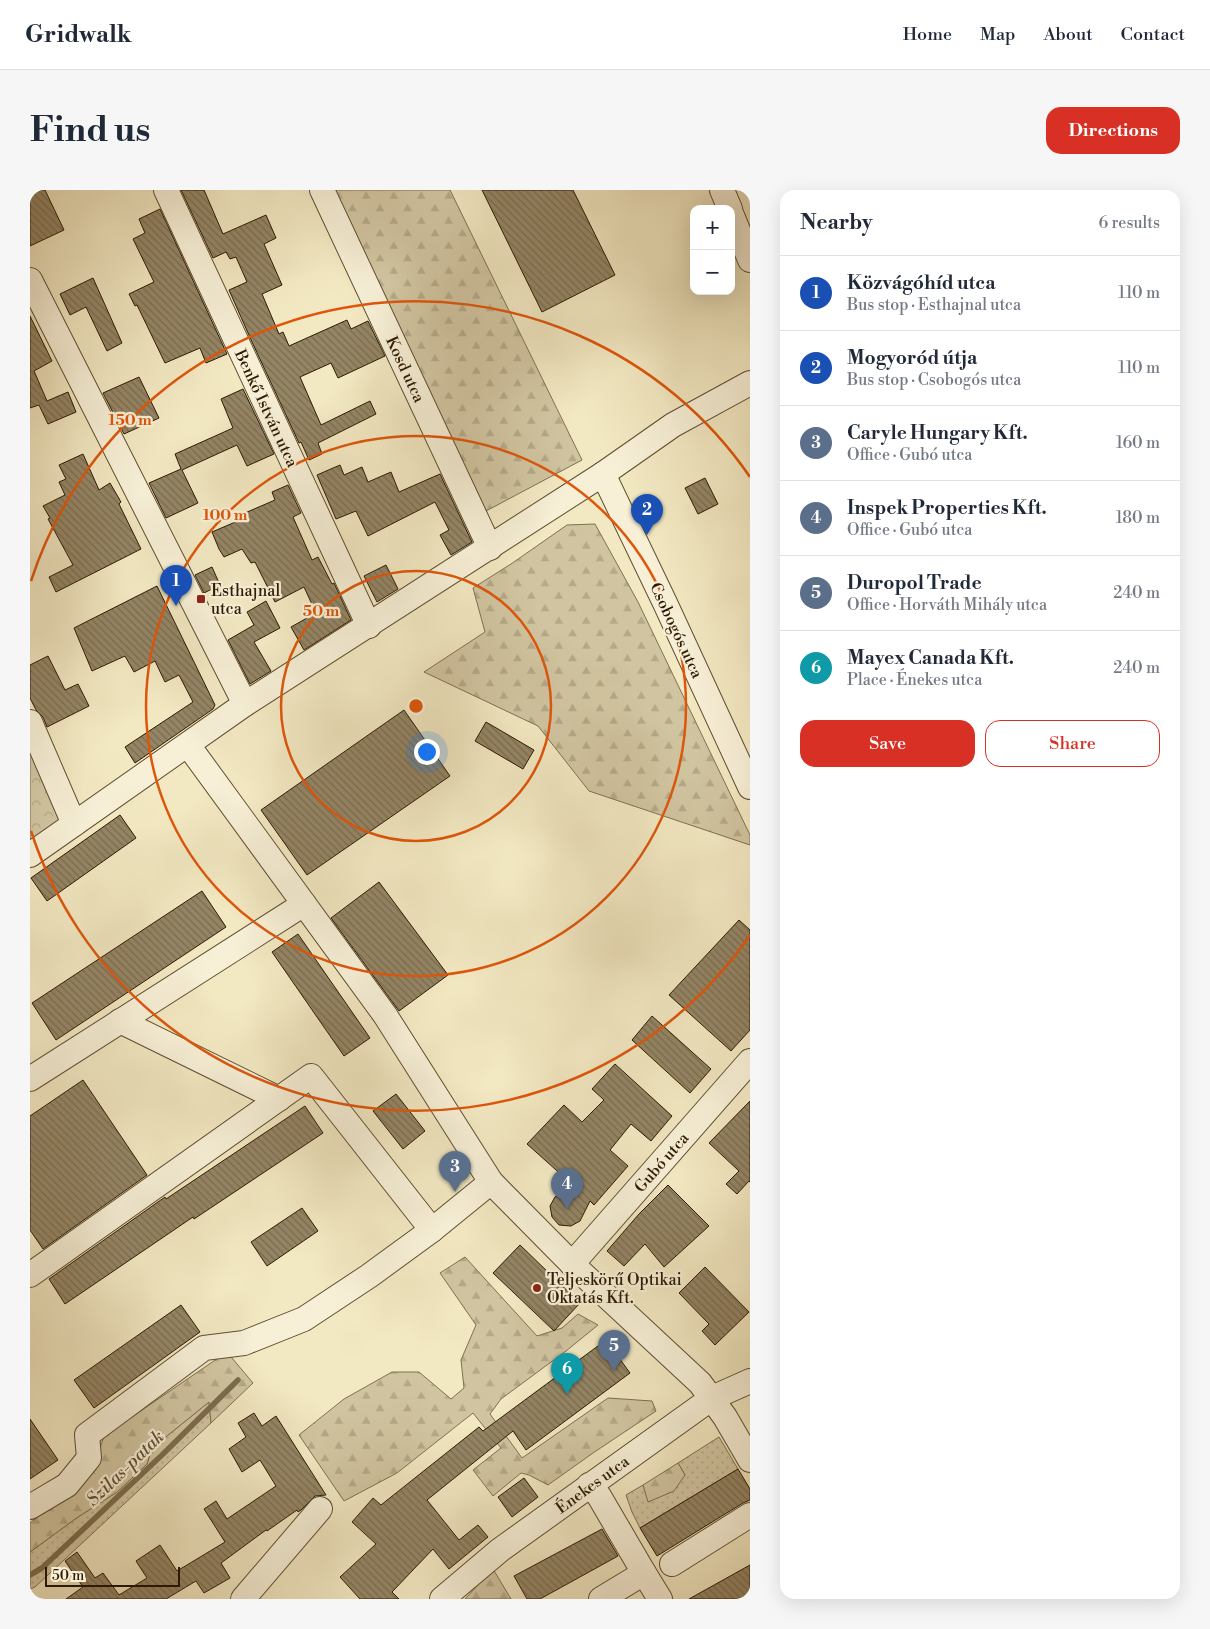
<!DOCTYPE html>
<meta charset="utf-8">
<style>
:root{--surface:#fff;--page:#f6f6f7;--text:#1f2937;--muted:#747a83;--line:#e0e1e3;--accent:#d93025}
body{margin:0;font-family:"Libre Bodoni",serif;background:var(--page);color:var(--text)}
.controls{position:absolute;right:15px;top:15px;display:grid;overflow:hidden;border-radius:10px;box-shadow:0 5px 20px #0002}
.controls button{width:45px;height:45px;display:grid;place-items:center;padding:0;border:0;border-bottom:1px solid var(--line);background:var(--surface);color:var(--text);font:25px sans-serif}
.scale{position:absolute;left:15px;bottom:12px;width:135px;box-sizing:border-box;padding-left:5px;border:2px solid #2e1a01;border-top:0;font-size:14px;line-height:18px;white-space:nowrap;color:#2e1a01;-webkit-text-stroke:4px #f7f0d7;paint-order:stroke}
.you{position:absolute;left:396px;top:561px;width:18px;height:18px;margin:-12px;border:4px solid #fff;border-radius:50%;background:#1a73e8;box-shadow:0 0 0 8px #1a73e833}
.badge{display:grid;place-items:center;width:32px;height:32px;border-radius:50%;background:var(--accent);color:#fff;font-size:16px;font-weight:700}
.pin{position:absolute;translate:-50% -41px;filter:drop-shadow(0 1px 2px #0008)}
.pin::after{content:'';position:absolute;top:26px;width:18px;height:15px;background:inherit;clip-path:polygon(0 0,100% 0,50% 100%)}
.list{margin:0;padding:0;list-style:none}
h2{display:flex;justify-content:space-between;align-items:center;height:65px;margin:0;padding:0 20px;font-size:21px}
h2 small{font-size:16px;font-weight:400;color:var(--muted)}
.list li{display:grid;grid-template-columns:32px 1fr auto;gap:15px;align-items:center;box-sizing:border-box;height:75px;padding:0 20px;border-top:1px solid var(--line)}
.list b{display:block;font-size:19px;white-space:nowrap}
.list p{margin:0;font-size:16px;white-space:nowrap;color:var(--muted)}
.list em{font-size:16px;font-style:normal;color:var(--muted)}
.actions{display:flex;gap:10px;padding:15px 20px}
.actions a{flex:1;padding:11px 0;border:1px solid var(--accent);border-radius:15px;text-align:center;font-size:18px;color:var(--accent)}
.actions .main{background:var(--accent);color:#fff}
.map{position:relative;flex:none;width:720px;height:1409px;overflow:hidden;border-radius:15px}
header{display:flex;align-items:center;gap:30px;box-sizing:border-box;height:70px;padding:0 25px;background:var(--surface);border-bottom:1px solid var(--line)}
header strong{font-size:24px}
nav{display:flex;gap:28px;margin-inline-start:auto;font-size:18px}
.intro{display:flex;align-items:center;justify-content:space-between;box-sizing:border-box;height:120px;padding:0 30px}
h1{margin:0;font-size:35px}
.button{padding:12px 22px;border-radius:15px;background:var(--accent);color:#fff;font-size:18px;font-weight:700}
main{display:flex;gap:30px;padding:0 30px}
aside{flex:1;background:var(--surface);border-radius:15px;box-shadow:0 5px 20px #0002}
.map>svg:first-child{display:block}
</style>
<header>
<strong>Gridwalk</strong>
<nav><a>Home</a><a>Map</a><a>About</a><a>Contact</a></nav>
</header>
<div class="intro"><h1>Find us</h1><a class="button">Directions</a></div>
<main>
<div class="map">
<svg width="720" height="1409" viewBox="0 0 720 1409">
<defs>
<pattern id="grass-dots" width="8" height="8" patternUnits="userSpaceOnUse" patternTransform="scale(1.25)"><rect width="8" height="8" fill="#d1c5a1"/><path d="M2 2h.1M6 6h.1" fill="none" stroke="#b4a989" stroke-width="1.8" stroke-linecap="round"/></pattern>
<pattern id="forest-firs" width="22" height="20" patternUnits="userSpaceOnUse" patternTransform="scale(1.25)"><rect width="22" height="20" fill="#d1c5a1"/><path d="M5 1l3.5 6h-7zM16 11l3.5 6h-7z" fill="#b4a989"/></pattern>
<pattern id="park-crowns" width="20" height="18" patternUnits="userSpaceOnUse" patternTransform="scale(1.25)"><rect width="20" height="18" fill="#d1c5a1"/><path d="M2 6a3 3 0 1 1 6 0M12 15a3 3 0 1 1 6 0" fill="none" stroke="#b4a989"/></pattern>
<pattern id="building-back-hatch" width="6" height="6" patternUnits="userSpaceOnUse" patternTransform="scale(1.25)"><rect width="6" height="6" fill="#948565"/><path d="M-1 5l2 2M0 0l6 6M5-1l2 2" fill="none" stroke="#796c51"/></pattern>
</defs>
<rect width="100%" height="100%" fill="#f2e8c2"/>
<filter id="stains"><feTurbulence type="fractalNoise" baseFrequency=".004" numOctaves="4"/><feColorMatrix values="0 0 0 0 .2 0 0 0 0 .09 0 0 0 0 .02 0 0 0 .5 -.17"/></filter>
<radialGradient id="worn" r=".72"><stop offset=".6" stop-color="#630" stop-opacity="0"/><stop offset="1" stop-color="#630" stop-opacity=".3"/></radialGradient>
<g fill="url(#grass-dots)" stroke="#807051">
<polygon points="179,1212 181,1233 5,1397 0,1399 0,1362 48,1327 87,1302 117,1274 122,1258"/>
<polygon points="689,1247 708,1279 610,1338 602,1322 596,1305 613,1295 619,1312 655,1285 648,1273"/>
</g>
<g fill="url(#forest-firs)" stroke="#807051">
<polygon points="304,0 420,0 552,270 456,321"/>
<polygon points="565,334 608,412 720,645 720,655 559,601 508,536 394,482 455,442 443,398 481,374 537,335"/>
<polygon points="435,1067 507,1146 532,1138 548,1124 568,1135 536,1161 471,1209 460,1224 492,1268 578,1208 622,1211 626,1221 563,1263 518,1295 499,1285 491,1283 463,1306 443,1280 471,1258 443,1223 367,1283 314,1311 269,1245 314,1209 362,1182 389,1182 421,1209 434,1198 431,1170 446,1135 410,1083"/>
<polygon points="197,1162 223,1193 181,1233 179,1212 122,1258 117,1274 87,1302 48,1327 0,1362 0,1333 62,1283 74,1246"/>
<polygon points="648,1273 655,1285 644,1301 618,1312 613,1295"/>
<polygon points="463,1379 481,1409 435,1409"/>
</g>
<polygon fill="url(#park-crowns)" stroke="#807051" points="0,532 44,634 0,665"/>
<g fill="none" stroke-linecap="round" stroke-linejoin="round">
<polyline stroke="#7b6c4d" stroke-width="5.5" points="0,1385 12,1378 132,1265 208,1190"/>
</g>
<g fill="url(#building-back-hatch)" stroke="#2e1a01">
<polygon points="8,0 15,0 34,40 0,56 0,4"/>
<polygon points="151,0 174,0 193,44 236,25 246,48 234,54 252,95 232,104 249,144 253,142 259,156 317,130 321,139 338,131 355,166 308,188 301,173 270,187 291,235 340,211 346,224 288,253 292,264 279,270 271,252 269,253 222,152 199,100 217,92 206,67 200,69 196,62 183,68"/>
<polygon points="452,0 543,0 585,85 512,122"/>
<polygon points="130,19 197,164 176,173 170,158 135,173 107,115 105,116 99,104 124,92 103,49 115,43 109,29"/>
<polygon points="63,88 92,153 77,161 56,117 40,125 30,104"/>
<polygon points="0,126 22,171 4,181 17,211 38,202 46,222 18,234 9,215 0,218"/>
<polygon points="109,187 129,228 94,244 73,203"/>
<polygon points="213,199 244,264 217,276 207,255 152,280 168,313 136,328 119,293 151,279 145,264 203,238 191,209"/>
<polygon points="53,264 69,300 80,293 91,312 89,314 111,359 26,402 19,387 43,375 18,329 20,328 13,316 35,305 29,292 36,289 29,275"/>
<polygon points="310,275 314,285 332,277 338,292 361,282 369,302 410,284 442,352 421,365 410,345 419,340 405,312 338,346 326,321 306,329 287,285"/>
<polygon points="675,288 688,314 668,324 655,298"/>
<polygon points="258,295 271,323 263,327 282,370 288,367 302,394 304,393 321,430 274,460 261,437 286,423 274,397 245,412 225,372 221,373 212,359 194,367 189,359 182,342 210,330 208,326 245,310 242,302"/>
<polygon points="356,375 368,399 347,412 334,386"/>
<polygon points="182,377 190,395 174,403 165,385"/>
<polygon points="127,396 185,515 183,519 105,573 95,557 163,512 149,485 135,492 125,471 104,482 95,466 62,481 44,438"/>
<polygon points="236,411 250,438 224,452 241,481 220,494 198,450 224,435 217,422"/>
<polygon points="18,466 35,500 48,494 59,516 17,537 13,527 6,520 0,508 0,475"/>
<polygon points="374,520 420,586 277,685 231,620"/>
<polygon points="456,532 504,560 493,579 445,551"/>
<polygon points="90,625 106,648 17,711 1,688"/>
<polygon points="349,692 418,785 369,821 301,728"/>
<polygon points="172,701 196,737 26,850 2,813"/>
<polygon points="709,730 720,740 720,840 701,861 639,805"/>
<polygon points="268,744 340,848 314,866 242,762"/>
<polygon points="622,826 681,879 660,903 602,850"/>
<polygon points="585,874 642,926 621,951 601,934 580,960 598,976 564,1015 560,1011 550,1031 541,1036 529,1035 522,1027 520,1016 525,1007 544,996 497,954 534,915 552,932 574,910 562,899"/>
<polygon points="53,890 117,985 13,1059 0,1040 0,926"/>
<polygon points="366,904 395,941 373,959 343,921"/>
<polygon points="720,911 720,992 719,991 707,1004 696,994 709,981 679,953"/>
<polygon points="275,916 293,943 164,1029 163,1027 35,1114 19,1089 135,1007 136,1009"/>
<polygon points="638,995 679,1036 634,1077 615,1054 594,1076 577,1061 609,1024"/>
<polygon points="272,1018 288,1041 237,1076 221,1052"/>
<polygon points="490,1055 550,1113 524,1141 463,1083"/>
<polygon points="675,1077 719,1122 685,1155 672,1141 679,1134 649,1103"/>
<polygon points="151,1115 170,1142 64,1218 44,1190"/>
<polygon points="576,1150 600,1183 496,1260 483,1241 397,1310 429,1350 448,1335 458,1347 419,1379 403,1359 362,1402 369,1409 330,1409 310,1387 346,1354 322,1332 343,1308 351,1315 449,1237 453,1241"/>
<polygon points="224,1223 232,1236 246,1226 296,1305 285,1306 271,1320 268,1322 267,1320 237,1341 236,1340 191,1373 200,1388 174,1403 166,1391 136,1409 36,1409 53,1397 35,1371 47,1362 65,1388 73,1383 89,1405 117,1388 106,1371 130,1355 147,1381 195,1352 174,1319 186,1311 197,1329 246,1296 230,1270 212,1282 199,1259 216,1247 208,1233"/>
<polygon points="0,1229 28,1270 0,1289"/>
<polygon points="708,1279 720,1299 720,1310 713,1313 627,1366 610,1338"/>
<polygon points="494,1288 508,1307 482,1327 468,1307"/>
<polygon points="572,1339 588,1366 510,1409 497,1409 484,1386"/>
<polygon points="720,1375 720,1409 659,1409"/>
</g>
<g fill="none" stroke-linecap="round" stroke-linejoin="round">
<g stroke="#5f4e31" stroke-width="26">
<g id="minor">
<polyline points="136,0 339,436"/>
<polyline points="292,0 460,358"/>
<polyline points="692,0 700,19"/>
<polyline points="701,23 720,70"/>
<polyline points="0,90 215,514"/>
<polyline points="573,284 635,413 720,597"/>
<polyline points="0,532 44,634"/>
<polyline points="158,555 355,825 461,992 542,1074 670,1193 695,1227 720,1270"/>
<polyline points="0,665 215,514 573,284 643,235 720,193"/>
<polyline points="90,831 249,909"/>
<polyline points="0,889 274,714"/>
<polyline points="542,1074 720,871"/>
<polyline points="0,1085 281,886 402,1040"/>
<polyline points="559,1295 569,1306 614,1383"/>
<polyline points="0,1317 37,1295 59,1268 57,1245 174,1158 214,1153 274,1129 339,1086 402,1040 461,992"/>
<polyline points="642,1374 720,1325"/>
<polyline points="213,1409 290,1319"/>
<polyline points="412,1409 470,1360 682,1208 720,1191"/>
<polyline points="571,1409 614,1383 630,1409"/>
</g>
</g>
<use href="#minor" stroke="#f7f0d7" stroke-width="24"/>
</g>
<g fill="none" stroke="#df560b" stroke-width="2.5">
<circle cx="386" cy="516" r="135"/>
<circle cx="386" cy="516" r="270"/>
<path d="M720 745A405 405 0 0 1 1 641M1 391A405 405 0 0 1 720 287"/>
</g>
<g fill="#8f2418" stroke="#f7f0d7" stroke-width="2">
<rect x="166" y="404" width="10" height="10" rx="2.5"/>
<circle cx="507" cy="1098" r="5"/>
</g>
<g text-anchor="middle" stroke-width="4.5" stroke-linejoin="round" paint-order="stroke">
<g font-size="16" fill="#2e1a01" stroke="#f7f0d7">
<text transform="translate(376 179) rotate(65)" y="6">Kosd utca</text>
<text transform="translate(237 218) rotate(65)" y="6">Benkő István utca</text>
<text transform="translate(647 440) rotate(65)" y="6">Csobogós utca</text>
<text transform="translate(631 972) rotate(-49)" y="6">Gubó utca</text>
<text transform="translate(562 1294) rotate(-36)" y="6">Énekes utca</text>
</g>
<g font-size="16" fill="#2e1a01" stroke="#f7f0d7" text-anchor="start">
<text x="181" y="406">Esthajnal<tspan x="181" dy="18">utca</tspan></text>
<text x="517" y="1095">Teljeskörű Optikai<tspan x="517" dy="18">Oktatás Kft.</tspan></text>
</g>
<g font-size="18" font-style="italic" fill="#625034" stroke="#f7f0d7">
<text transform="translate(95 1278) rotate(-44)" y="6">Szilas-patak</text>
</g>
</g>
<circle cx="386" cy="516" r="8" fill="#df560b" stroke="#f7f0d7" stroke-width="2.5"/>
<g font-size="15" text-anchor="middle" font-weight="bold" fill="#df560b" stroke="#f7f0d7" stroke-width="4.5" stroke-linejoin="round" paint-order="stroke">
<text x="100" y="235">150 m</text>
<text x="195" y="330">100 m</text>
<text x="291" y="426">50 m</text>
</g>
<rect width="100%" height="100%" filter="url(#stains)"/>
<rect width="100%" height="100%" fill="url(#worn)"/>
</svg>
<div class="controls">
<button>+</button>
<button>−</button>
</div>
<div class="scale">50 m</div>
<div class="you"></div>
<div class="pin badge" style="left:146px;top:416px;background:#1a4fb4">1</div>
<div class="pin badge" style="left:617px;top:345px;background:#1a4fb4">2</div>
<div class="pin badge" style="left:425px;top:1002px;background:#5c6f8a">3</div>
<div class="pin badge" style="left:537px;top:1019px;background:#5c6f8a">4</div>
<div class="pin badge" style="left:584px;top:1181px;background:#5c6f8a">5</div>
<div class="pin badge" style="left:537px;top:1204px;background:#0f9aa8">6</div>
</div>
<aside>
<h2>Nearby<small>6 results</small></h2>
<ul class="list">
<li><span class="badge" style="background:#1a4fb4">1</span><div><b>Közvágóhíd utca</b><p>Bus stop · Esthajnal utca</p></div><em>110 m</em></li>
<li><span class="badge" style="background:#1a4fb4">2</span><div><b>Mogyoród útja</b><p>Bus stop · Csobogós utca</p></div><em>110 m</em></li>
<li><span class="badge" style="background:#5c6f8a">3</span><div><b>Caryle Hungary Kft.</b><p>Office · Gubó utca</p></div><em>160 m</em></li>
<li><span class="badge" style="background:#5c6f8a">4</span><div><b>Inspek Properties Kft.</b><p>Office · Gubó utca</p></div><em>180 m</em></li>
<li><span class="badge" style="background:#5c6f8a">5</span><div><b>Duropol Trade</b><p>Office · Horváth Mihály utca</p></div><em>240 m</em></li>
<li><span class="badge" style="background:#0f9aa8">6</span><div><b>Mayex Canada Kft.</b><p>Place · Énekes utca</p></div><em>240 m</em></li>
</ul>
<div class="actions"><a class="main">Save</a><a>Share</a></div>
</aside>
</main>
